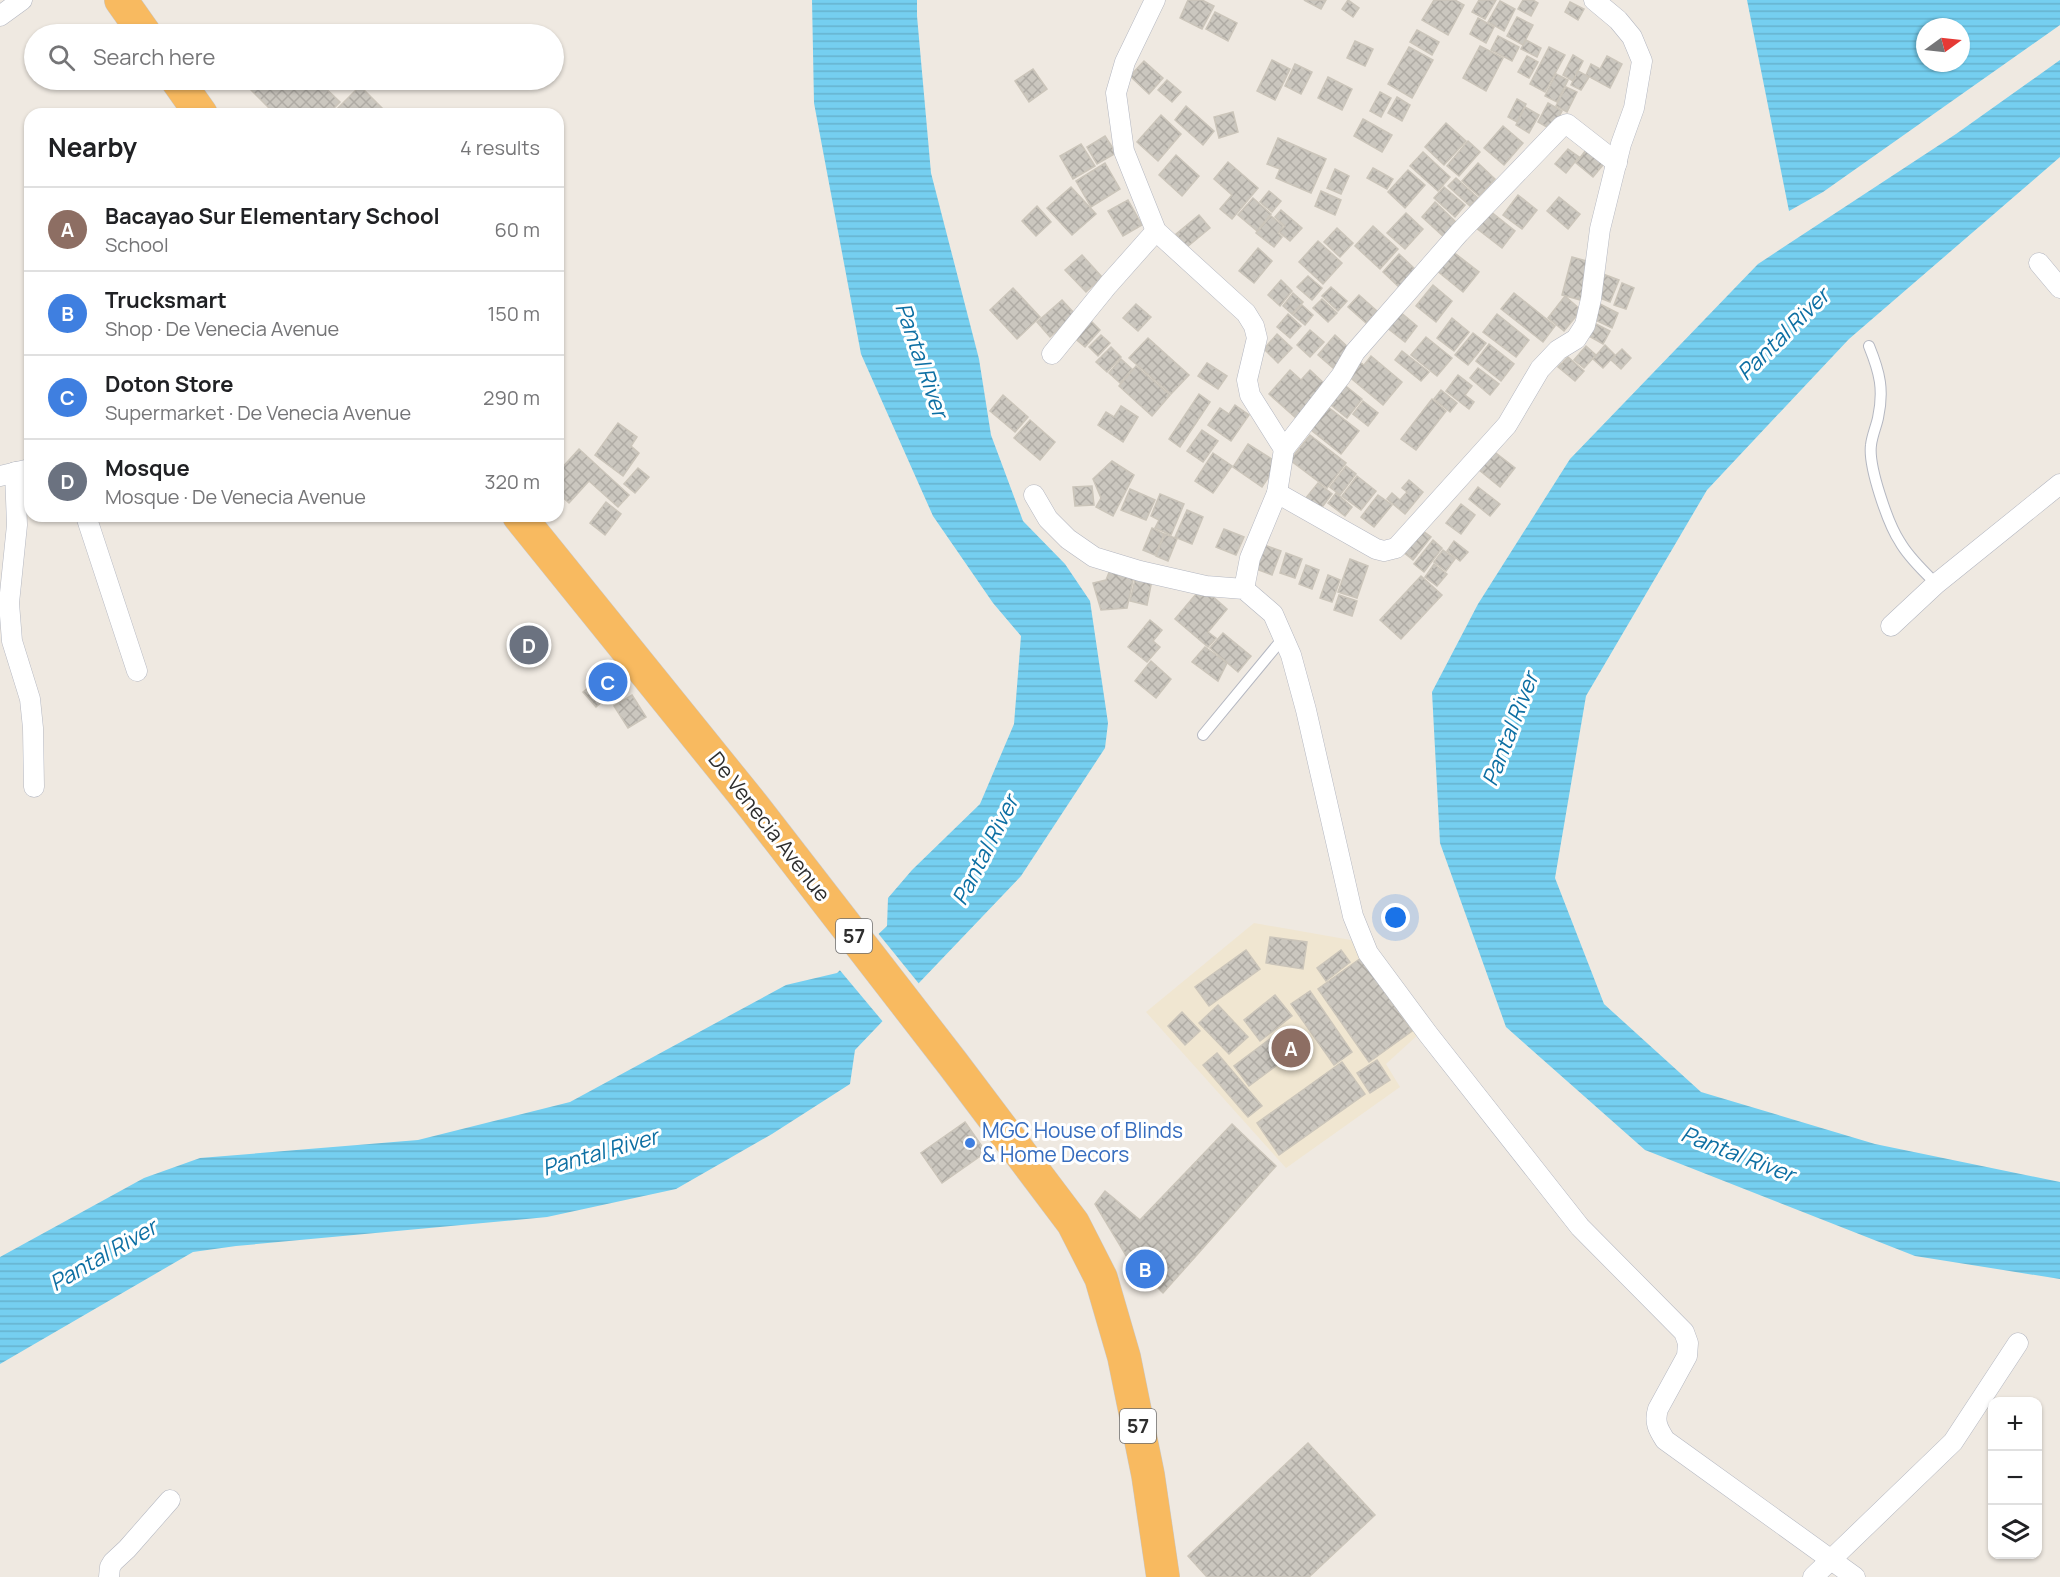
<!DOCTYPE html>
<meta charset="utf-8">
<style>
:root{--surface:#fff;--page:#f2f2f2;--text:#202124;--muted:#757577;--line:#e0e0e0;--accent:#ea580c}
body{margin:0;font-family:Manrope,sans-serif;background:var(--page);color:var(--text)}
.controls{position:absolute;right:18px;bottom:18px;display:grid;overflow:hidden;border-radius:12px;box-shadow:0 2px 4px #0004}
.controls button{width:54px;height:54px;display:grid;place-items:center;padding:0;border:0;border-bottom:2px solid var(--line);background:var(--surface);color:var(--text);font:30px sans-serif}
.compass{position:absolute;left:1916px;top:18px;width:54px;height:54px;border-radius:50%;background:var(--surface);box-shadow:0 2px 4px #0004;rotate:75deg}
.you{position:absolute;left:1396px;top:918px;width:21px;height:21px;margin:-15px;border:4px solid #fff;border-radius:50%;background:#1a73e8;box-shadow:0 0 0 9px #1a73e833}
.badge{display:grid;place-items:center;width:39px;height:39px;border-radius:50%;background:var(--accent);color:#fff;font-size:20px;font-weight:700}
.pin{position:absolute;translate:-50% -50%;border:3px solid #fff;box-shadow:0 2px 6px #0006}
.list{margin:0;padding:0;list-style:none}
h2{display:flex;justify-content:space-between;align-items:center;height:78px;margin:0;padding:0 24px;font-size:26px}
h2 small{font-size:20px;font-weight:400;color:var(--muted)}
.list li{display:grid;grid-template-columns:39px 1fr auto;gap:18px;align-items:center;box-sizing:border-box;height:84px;padding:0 24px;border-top:2px solid var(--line)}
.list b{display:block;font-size:22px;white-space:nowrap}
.list p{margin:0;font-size:20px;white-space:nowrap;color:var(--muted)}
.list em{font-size:20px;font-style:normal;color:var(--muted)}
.icon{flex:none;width:33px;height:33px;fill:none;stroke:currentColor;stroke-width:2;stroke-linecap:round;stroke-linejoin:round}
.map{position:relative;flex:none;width:2060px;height:1577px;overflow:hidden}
.search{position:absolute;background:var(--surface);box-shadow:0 2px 4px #0004;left:24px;top:24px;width:540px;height:66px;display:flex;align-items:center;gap:15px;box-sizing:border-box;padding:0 21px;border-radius:33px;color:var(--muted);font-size:22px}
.panel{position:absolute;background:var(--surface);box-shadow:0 2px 4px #0004;left:24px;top:108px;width:540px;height:414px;border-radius:18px}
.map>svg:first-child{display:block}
</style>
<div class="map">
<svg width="2060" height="1577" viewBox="0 0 2060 1577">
<defs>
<pattern id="water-rules" width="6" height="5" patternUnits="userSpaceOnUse" patternTransform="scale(1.5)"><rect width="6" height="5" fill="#75cff0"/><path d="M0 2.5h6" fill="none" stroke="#66b2ce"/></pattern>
<pattern id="building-cross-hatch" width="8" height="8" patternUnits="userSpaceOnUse" patternTransform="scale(1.5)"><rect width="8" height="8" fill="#cbc7bf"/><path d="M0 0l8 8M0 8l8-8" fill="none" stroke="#afaba4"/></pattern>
</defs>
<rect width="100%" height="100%" fill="#efe9e1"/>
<polygon fill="#f0e6d1" points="1254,923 1351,940 1421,1032 1386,1064 1400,1087 1286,1168 1146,1012"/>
<g fill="url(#water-rules)" fill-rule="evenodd">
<polygon points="812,0 917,0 917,16 931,173 979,359 991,435 1023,521 1065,564 1090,601 1108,723 1105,748 1021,876 855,1050 850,1084 772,1134 676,1189 547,1217 236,1246 193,1252 0,1364 0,1257 144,1178 200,1158 418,1140 570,1102 786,985 837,973 887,926 888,898 912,870 980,804 1014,724 1021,636 993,603 933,516 861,354 814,103"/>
<path d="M1747,0H2060V25L1823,192L1789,211ZM1925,27H1961V63H1925Z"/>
<polygon points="2060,60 2060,157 1849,339 1707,490 1586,696 1555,878 1604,1004 1701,1092 1875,1144 2060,1182 2060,1279 1915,1256 1645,1150 1506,1027 1440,843 1432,692 1478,604 1570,459 1758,264 1956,134"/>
</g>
<polygon fill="#efe9e1" points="877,932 920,985 884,1023 838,968"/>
<g fill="url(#building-cross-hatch)" stroke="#cbc5ba" stroke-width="1.5">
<polygon points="1188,0 1202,0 1214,6 1202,29 1180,18"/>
<polygon points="1304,0 1326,0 1321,9"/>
<polygon points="1348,0 1359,8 1353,17 1342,9"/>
<polygon points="1434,0 1455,0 1464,5 1448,35 1422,20"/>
<polygon points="1479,0 1496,0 1485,19 1472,12"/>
<polygon points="1523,0 1533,0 1538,3 1531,16 1518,9"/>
<polygon points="1500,1 1515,9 1504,31 1488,22"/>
<polygon points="1570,2 1584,9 1578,20 1565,12"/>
<polygon points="1215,12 1237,23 1228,41 1206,29"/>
<polygon points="1517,17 1533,25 1523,45 1507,36"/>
<polygon points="1478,18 1494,27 1486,43 1470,34"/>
<polygon points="1417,30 1439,42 1432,55 1410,42"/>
<polygon points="1498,36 1519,47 1512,61 1491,50"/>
<polygon points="1526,40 1541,48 1537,57 1521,49"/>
<polygon points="1355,41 1373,49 1365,66 1347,58"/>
<polygon points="1480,46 1503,58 1486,91 1463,78"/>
<polygon points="1409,47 1433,60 1412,98 1388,84"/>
<polygon points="1549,47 1565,55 1545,92 1530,84"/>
<polygon points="1573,55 1583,61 1573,81 1563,75"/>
<polygon points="1527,56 1538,62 1529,78 1518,72"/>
<polygon points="1607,56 1622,64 1610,88 1586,75 1591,64 1600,69"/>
<polygon points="1272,60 1290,69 1275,100 1257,91"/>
<polygon points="1144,61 1163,78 1149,94 1130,76"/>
<polygon points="1295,64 1312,72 1301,94 1285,86"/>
<polygon points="1033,69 1047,89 1029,102 1015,81"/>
<polygon points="1578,71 1589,77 1581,90 1571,85"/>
<polygon points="1556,74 1568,80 1557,102 1545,96"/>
<polygon points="1328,77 1352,89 1342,110 1318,98"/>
<polygon points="241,80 317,80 340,102 328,114 275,114"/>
<polygon points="1167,80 1181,92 1172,102 1158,90"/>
<polygon points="360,86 388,114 332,114"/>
<polygon points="1566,87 1577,92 1567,112 1556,106"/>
<polygon points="1380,92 1391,98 1381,117 1370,111"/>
<polygon points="1397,97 1410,105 1402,121 1388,113"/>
<polygon points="1517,99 1526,104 1517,122 1508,117"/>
<polygon points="1548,103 1562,111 1552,130 1538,122"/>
<polygon points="1186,106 1214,131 1203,145 1175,120"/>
<polygon points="1525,107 1539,115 1529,133 1516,125"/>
<polygon points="1233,112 1238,132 1219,138 1214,117"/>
<polygon points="1161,115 1181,134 1158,161 1137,142"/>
<polygon points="1363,119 1392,135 1382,152 1354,136"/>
<polygon points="1446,123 1466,141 1444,165 1425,147"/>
<polygon points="1503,126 1523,143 1504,165 1484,148"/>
<polygon points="1105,136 1116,153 1097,164 1087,147"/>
<polygon points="1278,138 1326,159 1311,193 1276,178 1280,169 1267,164"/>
<polygon points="1468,141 1480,152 1459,176 1447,166"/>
<polygon points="1081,144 1095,166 1073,179 1060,156"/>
<polygon points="1589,146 1607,160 1593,177 1576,163"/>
<polygon points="1568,149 1579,157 1566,173 1555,164"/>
<polygon points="1423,152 1450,177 1438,191 1410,166"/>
<polygon points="1176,155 1199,176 1182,196 1159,175"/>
<polygon points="1228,162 1258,188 1232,219 1220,209 1232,195 1214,179"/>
<polygon points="1105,163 1120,189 1091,207 1076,181"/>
<polygon points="1478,163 1495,179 1479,196 1462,181"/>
<polygon points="1373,168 1393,179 1387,189 1367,178"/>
<polygon points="1335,169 1349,176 1341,194 1327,188"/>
<polygon points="1408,170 1425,185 1405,208 1388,192"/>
<polygon points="1456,178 1478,198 1470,206 1448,186"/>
<polygon points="1071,187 1096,214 1072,235 1047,208"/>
<polygon points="1444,187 1465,205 1455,217 1434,198"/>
<polygon points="1269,191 1281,201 1272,212 1260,202"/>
<polygon points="1321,191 1341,200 1335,215 1315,206"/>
<polygon points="1518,195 1537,210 1522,229 1503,215"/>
<polygon points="1559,197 1580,214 1568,229 1547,211"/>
<polygon points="1253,198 1271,214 1257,231 1238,215"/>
<polygon points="1128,200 1142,225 1123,236 1108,211"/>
<polygon points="1435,202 1458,224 1445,238 1422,217"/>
<polygon points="1037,206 1051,222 1036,236 1022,221"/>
<polygon points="1281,210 1302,228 1290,241 1279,232 1285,226 1275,217"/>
<polygon points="1490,211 1515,231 1502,248 1476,228"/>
<polygon points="1406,213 1423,229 1405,249 1387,233"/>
<polygon points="1199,215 1210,228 1187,247 1176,234"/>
<polygon points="1271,216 1283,226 1278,233 1282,237 1274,247 1256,233"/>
<polygon points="1373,226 1398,249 1380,269 1355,246"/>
<polygon points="1337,228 1353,243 1340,257 1324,242"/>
<polygon points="1318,241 1342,263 1323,284 1299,262"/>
<polygon points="1258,248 1272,261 1254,283 1239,271"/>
<polygon points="1452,251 1479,272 1463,292 1436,270"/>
<polygon points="1399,254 1416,270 1400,288 1383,272"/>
<polygon points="1082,255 1102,277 1086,292 1065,270"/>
<polygon points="1572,257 1594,263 1584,301 1562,295"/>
<polygon points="1603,274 1619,280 1610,302 1595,296"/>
<polygon points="1308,276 1322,288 1312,300 1297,287"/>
<polygon points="1281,280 1292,291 1280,306 1268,295"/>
<polygon points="1622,283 1634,288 1626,309 1614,305"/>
<polygon points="1433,285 1452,301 1436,322 1416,306"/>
<polygon points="1331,287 1347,301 1338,311 1322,296"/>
<polygon points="1013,288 1040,317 1017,339 990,310"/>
<polygon points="1293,293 1303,302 1292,314 1283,306"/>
<polygon points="1514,293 1555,326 1543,342 1501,309"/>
<polygon points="1359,295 1377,311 1366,323 1348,307"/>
<polygon points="1565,296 1581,310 1564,331 1548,318"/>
<polygon points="1322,299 1337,313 1328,322 1313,308"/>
<polygon points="1062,300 1075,314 1050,337 1037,322"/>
<polygon points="1136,304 1151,317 1138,331 1123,318"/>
<polygon points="1600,304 1618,313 1612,328 1593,319"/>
<polygon points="1302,305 1313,315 1305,325 1293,315"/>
<polygon points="1399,311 1417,326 1405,342 1386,327"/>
<polygon points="1288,314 1301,326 1290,338 1277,327"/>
<polygon points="1497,314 1529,340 1516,357 1483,332"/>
<polygon points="1088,318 1100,330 1085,347 1072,336"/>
<polygon points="1452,318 1469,332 1454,351 1437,338"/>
<polygon points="1594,323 1610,331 1603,344 1587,335"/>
<polygon points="1310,330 1324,342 1310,357 1297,345"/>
<polygon points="1473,333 1486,343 1468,365 1455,355"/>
<polygon points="1277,334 1292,348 1278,363 1264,349"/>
<polygon points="1101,335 1110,343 1098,356 1089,347"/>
<polygon points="1335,335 1350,349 1333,368 1318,355"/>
<polygon points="1426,337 1452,358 1437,376 1411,355"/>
<polygon points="1148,338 1189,375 1171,394 1129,358"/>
<polygon points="1489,344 1514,364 1501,381 1476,361"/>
<polygon points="1605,345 1615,355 1603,368 1593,359"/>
<polygon points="1586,346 1596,355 1584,368 1574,360"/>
<polygon points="1111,347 1121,357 1107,372 1096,362"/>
<polygon points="1622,349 1631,358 1621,369 1611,360"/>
<polygon points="1402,351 1429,372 1421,381 1395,360"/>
<polygon points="1371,356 1402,382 1383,405 1347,375 1358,361 1364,365"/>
<polygon points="1568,357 1584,371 1575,381 1558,367"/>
<polygon points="1121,359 1132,369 1120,383 1109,373"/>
<polygon points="1207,363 1227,376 1218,389 1198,376"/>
<polygon points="1136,366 1170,395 1152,416 1119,386"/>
<polygon points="1478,368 1499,384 1490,395 1470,378"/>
<polygon points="1290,370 1301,380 1310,370 1327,386 1297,419 1269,394"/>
<polygon points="1458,375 1472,386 1465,395 1474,402 1469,409 1446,391"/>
<polygon points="1342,383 1362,399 1347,418 1327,402"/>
<polygon points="1441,390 1457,403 1450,412 1434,399"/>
<polygon points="1199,394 1210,402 1180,447 1169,439"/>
<polygon points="1003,395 1028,417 1015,432 990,411"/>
<polygon points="1432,399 1446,411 1416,450 1401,439"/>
<polygon points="1363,401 1378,413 1368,426 1353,414"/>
<polygon points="1235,405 1249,415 1231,441 1208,425 1220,408 1229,414"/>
<polygon points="1121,406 1138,417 1123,442 1098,425 1106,412 1114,417"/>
<polygon points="1328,407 1359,431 1341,454 1306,426"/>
<polygon points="1030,420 1055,442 1040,460 1014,438"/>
<polygon points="618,423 637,437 631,446 639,453 623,476 595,455"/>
<polygon points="1202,430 1218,441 1203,462 1187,451"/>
<polygon points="1310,435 1346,463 1327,488 1290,460"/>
<polygon points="1248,444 1278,463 1262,487 1233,467"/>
<polygon points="579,449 629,495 618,507 589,481 569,503 558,493 558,472"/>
<polygon points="1492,450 1515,468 1500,487 1478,469"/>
<polygon points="1213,453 1232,466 1213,493 1195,481"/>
<polygon points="1112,461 1134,475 1113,516 1096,507 1101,498 1093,479"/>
<polygon points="1346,466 1356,474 1340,495 1330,487"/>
<polygon points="638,468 649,477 635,493 624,484"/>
<polygon points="1357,476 1376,491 1361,510 1342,496"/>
<polygon points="1409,480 1423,492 1405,514 1387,499 1392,493 1400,500 1407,492 1402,488"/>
<polygon points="1318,483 1332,494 1320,510 1305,499"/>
<polygon points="1092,486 1094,505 1075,506 1073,487"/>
<polygon points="1478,487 1500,504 1490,516 1469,499"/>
<polygon points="1130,489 1155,500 1146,520 1121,510"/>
<polygon points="1336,493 1352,507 1345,516 1328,503"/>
<polygon points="1160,494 1184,504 1171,535 1155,528 1159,520 1151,516"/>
<polygon points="1378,495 1392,505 1374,527 1361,517"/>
<polygon points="606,502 621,514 605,535 590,523"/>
<polygon points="1461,504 1475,515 1461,534 1446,523"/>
<polygon points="1187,510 1203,517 1192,544 1175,537"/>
<polygon points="1152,528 1164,534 1155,555 1143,550"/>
<polygon points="1419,528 1431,537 1413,560 1402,551"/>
<polygon points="1224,529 1244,537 1236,555 1216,547"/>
<polygon points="1165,534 1177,539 1168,561 1156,556"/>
<polygon points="1433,540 1442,548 1424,572 1414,564"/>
<polygon points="1454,541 1468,552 1460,561 1447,551"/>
<polygon points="1259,543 1281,551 1272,575 1251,567"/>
<polygon points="1443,550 1455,559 1446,571 1434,562"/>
<polygon points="1286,553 1302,559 1295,578 1280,573"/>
<polygon points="1350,559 1368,566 1357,598 1338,592"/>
<polygon points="1434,564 1447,574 1437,586 1425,577"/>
<polygon points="1112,565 1135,571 1127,608 1101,610 1093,583 1106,580"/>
<polygon points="1306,565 1319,570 1312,589 1299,584"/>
<polygon points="1328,575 1340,580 1332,602 1320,598"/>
<polygon points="1136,576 1152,580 1147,605 1130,601"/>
<polygon points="1421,576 1442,595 1401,639 1380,620"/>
<polygon points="1202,587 1227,609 1208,632 1216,638 1208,647 1175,619"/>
<polygon points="1339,595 1357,601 1352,616 1334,610"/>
<polygon points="1150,620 1162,630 1153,641 1160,647 1147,662 1128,647"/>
<polygon points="530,626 547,649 529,663 511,640"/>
<polygon points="1223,633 1251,656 1238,672 1210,648"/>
<polygon points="1205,647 1227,663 1218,681 1192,662"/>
<polygon points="1151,661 1171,679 1156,698 1135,681"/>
<polygon points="610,669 623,684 596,707 583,692"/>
<polygon points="632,695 646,717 628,728 614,706"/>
<polygon points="1270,937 1307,942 1303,969 1266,963"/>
<polygon points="1246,950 1260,969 1209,1006 1195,987"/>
<polygon points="1341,950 1350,962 1326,981 1317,968"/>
<polygon points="1361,958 1412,1031 1369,1062 1318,989"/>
<polygon points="1310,991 1352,1052 1334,1065 1291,1004"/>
<polygon points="1275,995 1292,1016 1260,1041 1244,1020"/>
<polygon points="1218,1005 1248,1037 1229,1054 1199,1023"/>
<polygon points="1182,1012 1200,1031 1185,1045 1168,1026"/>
<polygon points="1286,1027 1301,1047 1249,1086 1234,1066"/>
<polygon points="1217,1053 1262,1106 1248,1117 1203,1065"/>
<polygon points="1377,1060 1390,1080 1370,1093 1357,1073"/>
<polygon points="1342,1062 1365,1094 1279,1155 1257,1123"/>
<polygon points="965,1122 986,1152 942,1183 921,1153"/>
<polygon points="1232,1124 1276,1166 1163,1293 1150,1280 1145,1287 1095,1204 1105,1191 1140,1220"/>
<polygon points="1308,1443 1375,1515 1309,1577 1207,1577 1188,1556"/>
</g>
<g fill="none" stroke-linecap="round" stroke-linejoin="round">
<g stroke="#b4b7c1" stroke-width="12">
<g id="service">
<path d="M1869,346C1880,373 1884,390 1878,418C1876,427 1872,436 1871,445C1868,466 1888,524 1900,542C1909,558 1923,570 1936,584"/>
<polyline points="1203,735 1284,637"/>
</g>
</g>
<g stroke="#b4b7c1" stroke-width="21">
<g id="minor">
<polyline points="1155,0 1125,62 1116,93 1124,151 1156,231 1246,313 1254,326 1257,338 1247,380 1250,395 1284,449"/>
<polyline points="0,16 22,0"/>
<polyline points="2039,263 2060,288"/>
<polyline points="1052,354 1108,285 1156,231"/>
<polyline points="15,472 17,525 9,603 12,641 30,699 33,728 34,787"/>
<polyline points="0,476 30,469"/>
<polyline points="1277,493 1376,549 1384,551 1396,548 1507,425 1540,369 1558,350 1576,339 1585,325 1591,299 1600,229 1621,144 1634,108 1642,61 1632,37 1618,20 1594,0"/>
<path d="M1034,495L1048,519L1068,539L1094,557L1140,571L1206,586L1244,589L1273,614L1291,655L1306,710L1353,916L1368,953L1428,1034L1580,1227L1684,1332L1688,1343L1687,1356L1658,1409C1654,1422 1658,1429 1665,1440L1855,1577"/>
<polyline points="86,516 137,671"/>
<polyline points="1244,589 1250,558 1277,493 1284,449 1341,376 1355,352 1459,233 1562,126 1567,124 1617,163"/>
<polyline points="1891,626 1936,584 2060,484"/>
<polyline points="109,1577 110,1567 113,1562 127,1549 170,1500"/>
<polyline points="1813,1577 1953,1442 2018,1343"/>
</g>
</g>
<g stroke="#c9c9c9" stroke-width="34">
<g id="trunk">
<polyline points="121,0 145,34"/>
<polyline points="177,80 201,114"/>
<polyline points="519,516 754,807 953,1064 1073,1223 1101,1278 1124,1357 1148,1475 1163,1577"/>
</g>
</g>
<use href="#service" stroke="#fff" stroke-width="10"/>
<use href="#minor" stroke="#fff" stroke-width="20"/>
<use href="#trunk" stroke="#f8ba60" stroke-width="33"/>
</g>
<circle fill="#3f7fe0" stroke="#fff" stroke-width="2" cx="970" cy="1143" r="6"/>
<g text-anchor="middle" stroke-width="6" stroke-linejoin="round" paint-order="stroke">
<g fill="#fff" stroke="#6d6d6d" stroke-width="1.5">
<rect x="836" y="919" width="36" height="34" rx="4.5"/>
<rect x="1120" y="1409" width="36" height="34" rx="4.5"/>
</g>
<g font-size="20" font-weight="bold" fill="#2e2e2e">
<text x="854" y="943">57</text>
<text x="1138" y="1433">57</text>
</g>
<g font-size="21" fill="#2e2e2e" stroke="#fff">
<text transform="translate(769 827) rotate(52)" y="7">De Venecia Avenue</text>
</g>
<g font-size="21" fill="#366cbe" stroke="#fff" text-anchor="start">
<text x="982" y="1138">MGC House of Blinds<tspan x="982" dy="24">&amp; Home Decors</tspan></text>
</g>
<g font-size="22" font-style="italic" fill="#0d6fa3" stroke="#fff">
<text transform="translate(1783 334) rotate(-45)" y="8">Pantal River</text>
<text transform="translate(922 360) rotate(71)" y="8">Pantal River</text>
<text transform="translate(1510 729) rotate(-69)" y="8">Pantal River</text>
<text transform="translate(985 850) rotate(-63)" y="8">Pantal River</text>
<text transform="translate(600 1152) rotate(-16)" y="8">Pantal River</text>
<text transform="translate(1738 1154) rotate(21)" y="8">Pantal River</text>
<text transform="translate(103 1255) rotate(-30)" y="8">Pantal River</text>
</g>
</g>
</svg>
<div class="controls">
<button>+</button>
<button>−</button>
<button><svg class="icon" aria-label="layers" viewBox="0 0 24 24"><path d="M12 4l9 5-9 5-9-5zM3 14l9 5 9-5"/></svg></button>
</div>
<svg class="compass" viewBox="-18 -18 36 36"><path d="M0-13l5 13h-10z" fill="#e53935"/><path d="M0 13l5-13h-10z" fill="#757577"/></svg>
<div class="you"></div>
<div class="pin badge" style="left:1291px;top:1048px;background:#8d6e63">A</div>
<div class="pin badge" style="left:1145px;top:1269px;background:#3f7fe0">B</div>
<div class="pin badge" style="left:608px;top:682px;background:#3f7fe0">C</div>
<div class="pin badge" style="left:529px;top:645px;background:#6b7280">D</div>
<div class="search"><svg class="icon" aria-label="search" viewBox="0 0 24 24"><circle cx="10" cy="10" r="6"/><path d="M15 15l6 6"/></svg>Search here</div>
<section class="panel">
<h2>Nearby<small>4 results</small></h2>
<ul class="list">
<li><span class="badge" style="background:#8d6e63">A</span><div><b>Bacayao Sur Elementary School</b><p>School</p></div><em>60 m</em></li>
<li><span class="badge" style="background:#3f7fe0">B</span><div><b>Trucksmart</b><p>Shop · De Venecia Avenue</p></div><em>150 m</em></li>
<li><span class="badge" style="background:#3f7fe0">C</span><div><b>Doton Store</b><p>Supermarket · De Venecia Avenue</p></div><em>290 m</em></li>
<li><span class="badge" style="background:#6b7280">D</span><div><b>Mosque</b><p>Mosque · De Venecia Avenue</p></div><em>320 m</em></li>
</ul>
</section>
</div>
